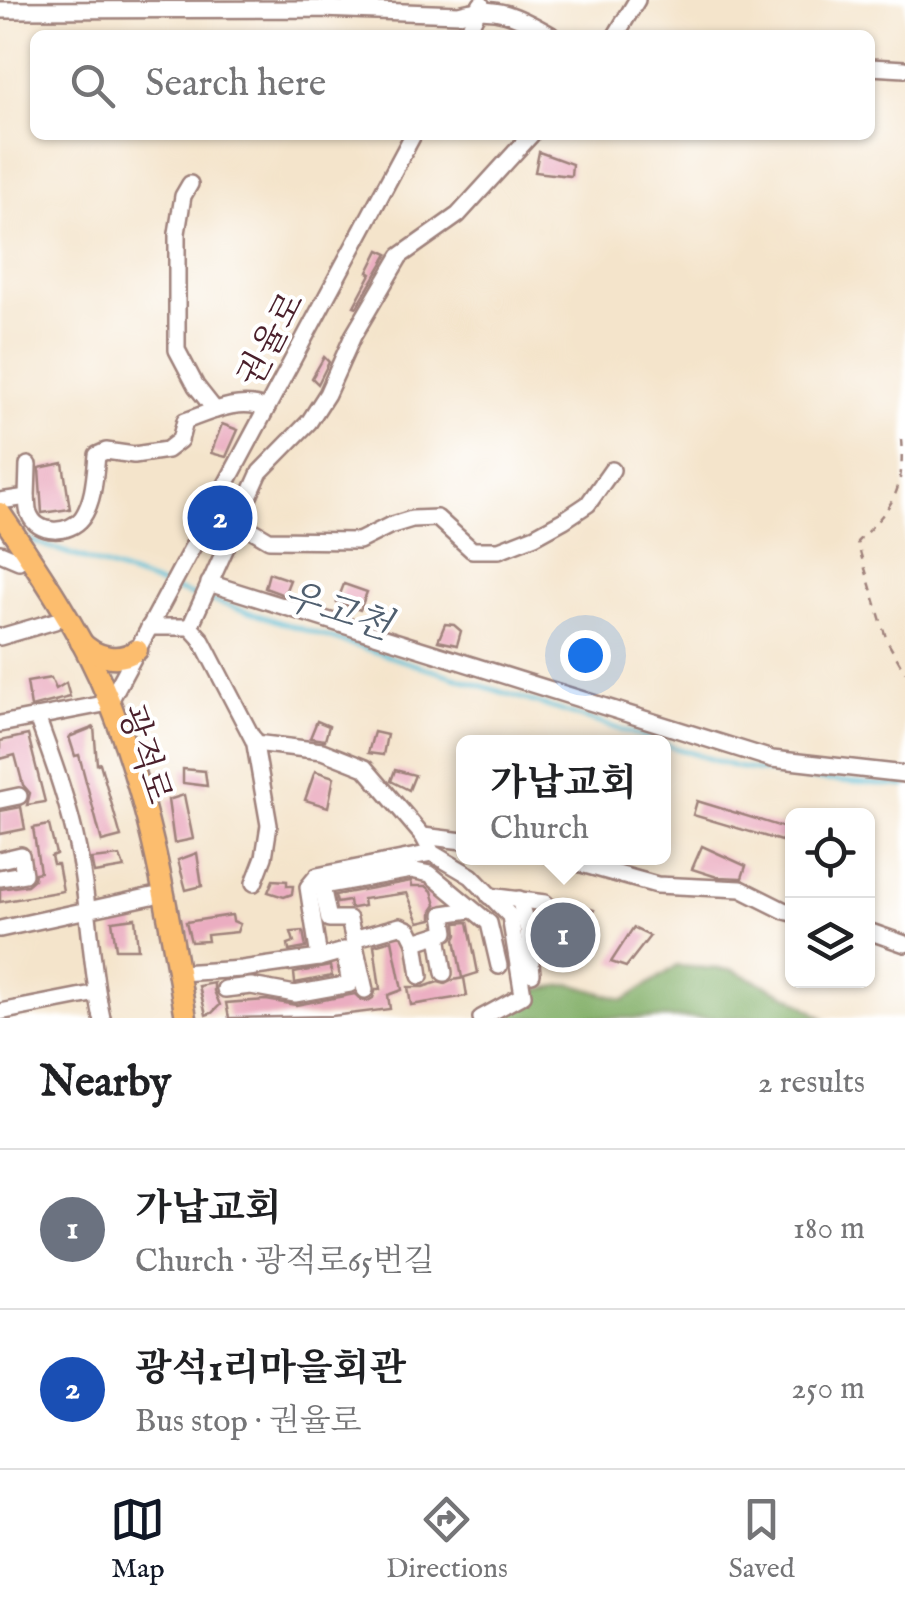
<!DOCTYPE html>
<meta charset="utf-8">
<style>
:root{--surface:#fff;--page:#f6f6f6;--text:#202124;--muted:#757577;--line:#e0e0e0;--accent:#111827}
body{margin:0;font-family:"IM FELL English","Noto Serif KR",serif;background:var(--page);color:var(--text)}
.controls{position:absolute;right:30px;bottom:30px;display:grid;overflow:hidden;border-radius:15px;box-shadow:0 2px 8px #0004}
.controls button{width:90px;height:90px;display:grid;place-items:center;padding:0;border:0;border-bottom:2px solid var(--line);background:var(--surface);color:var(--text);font:50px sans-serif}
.you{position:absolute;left:585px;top:655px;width:35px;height:35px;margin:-25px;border:8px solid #fff;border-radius:50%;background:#1a73e8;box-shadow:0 0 0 15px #1a73e833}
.badge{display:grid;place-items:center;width:65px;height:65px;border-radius:50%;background:var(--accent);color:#fff;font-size:32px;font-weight:700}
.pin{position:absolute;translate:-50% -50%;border:5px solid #fff;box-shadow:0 2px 10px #0006}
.popup{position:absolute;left:456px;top:735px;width:215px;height:130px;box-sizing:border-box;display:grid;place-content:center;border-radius:15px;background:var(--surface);filter:drop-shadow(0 2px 8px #0005);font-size:32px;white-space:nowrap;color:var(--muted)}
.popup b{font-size:38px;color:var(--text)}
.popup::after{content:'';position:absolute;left:50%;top:100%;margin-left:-20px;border:20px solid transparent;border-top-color:var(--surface)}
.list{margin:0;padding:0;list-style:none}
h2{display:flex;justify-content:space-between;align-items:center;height:130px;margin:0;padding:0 40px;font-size:42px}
h2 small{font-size:32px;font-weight:400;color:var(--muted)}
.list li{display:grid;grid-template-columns:65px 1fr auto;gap:30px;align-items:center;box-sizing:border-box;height:160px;padding:0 40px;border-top:2px solid var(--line)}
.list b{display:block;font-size:38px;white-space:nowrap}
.list p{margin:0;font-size:32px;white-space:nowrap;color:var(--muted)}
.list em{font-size:32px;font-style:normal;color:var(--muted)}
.icon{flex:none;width:55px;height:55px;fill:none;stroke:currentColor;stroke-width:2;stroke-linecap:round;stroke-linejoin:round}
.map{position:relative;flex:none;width:905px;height:1018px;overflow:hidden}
.search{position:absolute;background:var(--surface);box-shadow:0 2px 8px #0004;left:30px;right:30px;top:30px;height:110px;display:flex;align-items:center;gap:25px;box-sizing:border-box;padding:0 35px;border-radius:15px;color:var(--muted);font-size:38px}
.sheet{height:450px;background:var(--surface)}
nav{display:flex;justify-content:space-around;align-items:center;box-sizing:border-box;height:140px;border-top:2px solid var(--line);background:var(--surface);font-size:28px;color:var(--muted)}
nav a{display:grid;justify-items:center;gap:5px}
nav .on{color:var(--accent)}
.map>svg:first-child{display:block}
</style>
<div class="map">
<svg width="905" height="1018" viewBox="0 0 905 1018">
<rect width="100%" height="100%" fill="#fff"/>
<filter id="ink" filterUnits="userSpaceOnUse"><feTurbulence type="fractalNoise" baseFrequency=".01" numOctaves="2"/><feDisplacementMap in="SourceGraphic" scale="20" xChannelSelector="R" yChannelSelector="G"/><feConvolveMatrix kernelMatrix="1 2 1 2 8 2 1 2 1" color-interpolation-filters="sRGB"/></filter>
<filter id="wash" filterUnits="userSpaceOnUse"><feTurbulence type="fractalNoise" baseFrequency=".0048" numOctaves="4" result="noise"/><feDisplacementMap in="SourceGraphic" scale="40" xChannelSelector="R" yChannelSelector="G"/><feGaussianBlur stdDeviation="2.25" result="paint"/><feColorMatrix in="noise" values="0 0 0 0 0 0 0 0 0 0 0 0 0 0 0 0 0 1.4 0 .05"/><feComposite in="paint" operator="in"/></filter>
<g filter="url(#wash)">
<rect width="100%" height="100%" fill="#f4e4cb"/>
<polygon fill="#82af67" stroke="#666749" stroke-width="2.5" points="677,966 733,970 793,998 823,1018 493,1018 528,991 572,984 624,1000"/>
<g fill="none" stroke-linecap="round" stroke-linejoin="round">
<g stroke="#58bed6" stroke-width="4">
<polyline points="26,539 164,586"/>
<polyline points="173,589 198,597"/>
<polyline points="207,599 660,742"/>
<polyline points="663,744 736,767 809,779 905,786"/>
</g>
</g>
<g id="blocks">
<g fill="#ebadc1">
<polygon points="539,152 572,164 571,176 535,172"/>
<polygon points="379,250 388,254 357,307 354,306 371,274 368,272"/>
<polygon points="324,357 329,362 318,384 312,378"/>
<polygon points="222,424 238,430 226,457 211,453"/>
<polygon points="63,463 70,509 42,513 39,468"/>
<polygon points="269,573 290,580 284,595 265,588"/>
<polygon points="344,584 367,592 360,610 337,602"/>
<polygon points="445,624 454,625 461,631 457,645 438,641"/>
<polygon points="51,678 56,689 66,683 70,697 31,707 27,682"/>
<polygon points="317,721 329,726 325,740 310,738"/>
<polygon points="94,727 97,764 100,763 121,837 102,842 79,755 75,756 69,737"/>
<polygon points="374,732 387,735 383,755 368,753"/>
<polygon points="28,735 45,802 27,805 30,793 23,785 15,755 0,759 0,741"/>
<polygon points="183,769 205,771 207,786 183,783"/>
<polygon points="395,770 415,775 409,790 391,781"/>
<polygon points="315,771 334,777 328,807 305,800"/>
<polygon points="184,795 193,839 174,843 168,800"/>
<polygon points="697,801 792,830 781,841 693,815"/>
<polygon points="21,807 25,829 0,834 0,811"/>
<polygon points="49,825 56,854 51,856 53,864 58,864 63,891 0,902 0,889 27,885 34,879 35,873 40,872 33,828"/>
<polygon points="702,846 746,866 742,878 717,877 692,869"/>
<polygon points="197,853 202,886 186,890 178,860"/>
<polygon points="120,856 124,868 94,873 91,859"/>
<polygon points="273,880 287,881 287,886 293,886 292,894 284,897 268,892"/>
<polygon points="411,881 412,886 426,886 432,891 436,905 432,911 432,919 419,922 407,893 363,899 364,906 353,908 350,908 349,901 337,903 335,895"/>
<polygon points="572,903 594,910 585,932 588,939 576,951 571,967 542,959 539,926 541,919 554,922 555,913 568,916"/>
<polygon points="232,915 233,921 240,924 237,932 207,935 208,941 191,942 186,922"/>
<polygon points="135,918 138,949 116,949 112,921"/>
<polygon points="468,922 478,973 462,978 455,939 457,935 456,923"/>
<polygon points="633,928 650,936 626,967 611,962"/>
<polygon points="303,931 306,948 289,951 288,944 294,942 291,932"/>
<polygon points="392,940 402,990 388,995 390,1009 332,1016 229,1018 226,1003 266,1000 296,1005 355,994 361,1000 368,1001 373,998 376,989 380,989 374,945"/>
<polygon points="330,966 332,976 295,983 294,973"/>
<polygon points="464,978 467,996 411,1005 408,987 423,987 438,982 445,984 453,980"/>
<polygon points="214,983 214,991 220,1005 212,1013 206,1015 199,986"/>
</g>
</g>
</g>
<g filter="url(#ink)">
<use href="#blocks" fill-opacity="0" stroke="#9f827b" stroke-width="2.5"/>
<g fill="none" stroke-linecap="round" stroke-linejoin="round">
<g stroke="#9f827b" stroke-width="20">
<g id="minor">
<path d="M0,10L321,9L459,14C494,3 520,17 551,35"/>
<polyline points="466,35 481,4"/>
<polyline points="616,35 637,0"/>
<polyline points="870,67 905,69"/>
<polyline points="190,184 183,196 177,233 177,350 196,386 215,410"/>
<polyline points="27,497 28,465"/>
<path d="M0,501L27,497C28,503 27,508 29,513C37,536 70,534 82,518C94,501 95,475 97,455L106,451L134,455L167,450L180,440L185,421C210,412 241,397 266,409"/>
<polyline points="237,521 269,540 359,541 389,526 412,519 437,518 472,550 499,550 535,536 564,520 588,504 612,470"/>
<polyline points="0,553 19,561"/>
<polyline points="209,583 772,759 905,774"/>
<polyline points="149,627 190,627 201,639 255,743 322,751 365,768 423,836 463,841"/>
<polyline points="190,627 260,472 309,422 327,394 353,336 400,256 458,215 531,135"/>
<polyline points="0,637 55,621"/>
<path d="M37,717C53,761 69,804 78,850C90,905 90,963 102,1018"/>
<polyline points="0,724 109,703 413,135"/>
<polyline points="254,739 269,825 264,857 254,883"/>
<polyline points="0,800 19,796"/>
<polyline points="423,836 432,853 471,876 510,916 523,995 481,1018"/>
<polyline points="560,858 657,885 741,889 785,911 792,913"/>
<polyline points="0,860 21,855 24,874 0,878"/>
<polyline points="489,896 545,903"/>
<polyline points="519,899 528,930 532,974"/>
<polyline points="0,929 152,896"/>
<polyline points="868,931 905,944"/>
<polyline points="438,935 444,973"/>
<polyline points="353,939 400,926 409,930 415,942 446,932 443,914 470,910"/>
<polyline points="415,942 420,976"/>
<polyline points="319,958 308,887 317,876 432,853"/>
<polyline points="179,973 242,969 319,958 355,948"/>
<polyline points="225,989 251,986 295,994 350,984 344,950"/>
<polyline points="365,990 349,919 329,919 322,886 411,870 430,874 489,923 499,966"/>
<polyline points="0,1012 97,993"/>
</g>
</g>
<g stroke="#9f827b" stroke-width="25">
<g id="major">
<path d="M0,513C35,565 73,620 99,677C147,785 167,903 186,1018"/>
<path d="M81,642C95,657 119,663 137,650"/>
</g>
</g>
<path stroke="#9f827b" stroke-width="2.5" stroke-dasharray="8 8" stroke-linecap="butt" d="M901,439C905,492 893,506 857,542L887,641L905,672"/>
<use href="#minor" stroke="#fff" stroke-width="15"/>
<use href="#major" stroke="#fcbd6e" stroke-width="20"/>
</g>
</g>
<g text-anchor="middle" stroke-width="8" stroke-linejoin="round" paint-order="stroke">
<g font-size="35" fill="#4a1f2b" stroke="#fff">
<text transform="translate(270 339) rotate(-62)" y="12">권율로</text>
<text transform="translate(146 754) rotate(72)" y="12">광적로</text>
</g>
<g font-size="38" font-style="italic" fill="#505f6f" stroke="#fff">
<text transform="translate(338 610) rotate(18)" y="13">우고천</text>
</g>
</g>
</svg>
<div class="controls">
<button><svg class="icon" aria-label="locate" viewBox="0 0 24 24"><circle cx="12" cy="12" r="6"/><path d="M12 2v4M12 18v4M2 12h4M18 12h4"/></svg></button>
<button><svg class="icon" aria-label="layers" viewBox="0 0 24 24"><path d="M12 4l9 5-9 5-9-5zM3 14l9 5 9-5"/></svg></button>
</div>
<div class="you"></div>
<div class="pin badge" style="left:563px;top:935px;background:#6b7280">1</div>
<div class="popup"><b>가납교회</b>Church</div>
<div class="pin badge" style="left:220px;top:518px;background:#1a4fb4">2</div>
<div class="search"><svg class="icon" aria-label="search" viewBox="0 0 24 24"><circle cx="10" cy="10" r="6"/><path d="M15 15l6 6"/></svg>Search here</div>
</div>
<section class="sheet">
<h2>Nearby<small>2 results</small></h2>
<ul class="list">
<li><span class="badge" style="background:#6b7280">1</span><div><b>가납교회</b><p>Church · 광적로65번길</p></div><em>180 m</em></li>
<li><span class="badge" style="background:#1a4fb4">2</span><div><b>광석1리마을회관</b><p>Bus stop · 권율로</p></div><em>250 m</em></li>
</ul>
</section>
<nav>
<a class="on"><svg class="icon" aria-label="map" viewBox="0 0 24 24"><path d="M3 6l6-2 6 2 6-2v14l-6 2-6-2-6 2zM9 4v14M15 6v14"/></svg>Map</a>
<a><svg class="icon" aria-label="directions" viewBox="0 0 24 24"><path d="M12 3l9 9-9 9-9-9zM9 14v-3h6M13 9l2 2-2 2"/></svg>Directions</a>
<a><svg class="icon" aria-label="saved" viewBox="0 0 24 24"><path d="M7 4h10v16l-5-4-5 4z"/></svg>Saved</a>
</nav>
